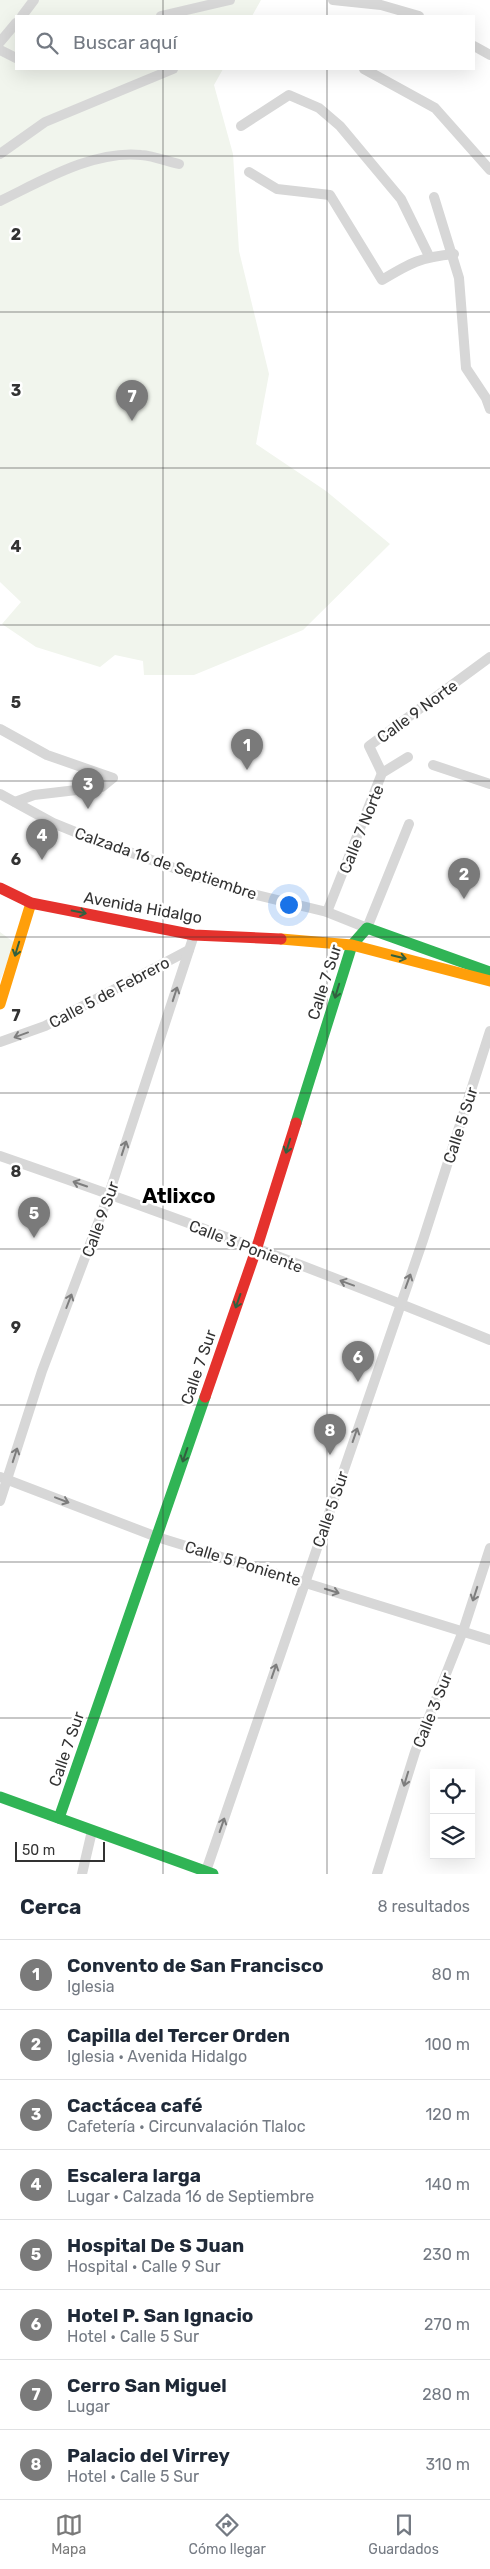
<!DOCTYPE html>
<html lang="es">
<meta charset="utf-8">
<style>
:root{--surface:#fff;--page:#f6f6f7;--text:#1f2937;--muted:#747a83;--line:#e0e1e3;--accent:#7a7a7a}
body{margin:0;font-family:Rubik,sans-serif;background:var(--page);color:var(--text)}
.controls{position:absolute;right:15px;bottom:15px;display:grid;overflow:hidden;border-radius:0px;box-shadow:0 5px 20px #0002}
.controls button{width:45px;height:45px;display:grid;place-items:center;padding:0;border:0;border-bottom:1px solid var(--line);background:var(--surface);color:var(--text);font:25px sans-serif}
.scale{position:absolute;left:15px;bottom:12px;width:90px;box-sizing:border-box;padding-left:5px;border:2px solid #333;border-top:0;font-size:14px;line-height:18px;white-space:nowrap;color:#333;-webkit-text-stroke:4px #fff;paint-order:stroke}
.you{position:absolute;left:288px;top:904px;width:18px;height:18px;margin:-12px;border:4px solid #fff;border-radius:50%;background:#1a73e8;box-shadow:0 0 0 8px #1a73e833}
.badge{display:grid;place-items:center;width:32px;height:32px;border-radius:50%;background:var(--accent);color:#fff;font-size:16px;font-weight:700}
.pin{position:absolute;translate:-50% -41px;filter:drop-shadow(0 1px 2px #0008)}
.pin::after{content:'';position:absolute;top:26px;width:18px;height:15px;background:inherit;clip-path:polygon(0 0,100% 0,50% 100%)}
.list{margin:0;padding:0;list-style:none}
h2{display:flex;justify-content:space-between;align-items:center;height:65px;margin:0;padding:0 20px;font-size:21px}
h2 small{font-size:16px;font-weight:400;color:var(--muted)}
.list li{display:grid;grid-template-columns:32px 1fr auto;gap:15px;align-items:center;box-sizing:border-box;height:70px;padding:0 20px;border-top:1px solid var(--line)}
.list b{display:block;font-size:19px;white-space:nowrap}
.list p{margin:0;font-size:16px;white-space:nowrap;color:var(--muted)}
.list em{font-size:16px;font-style:normal;color:var(--muted)}
.icon{flex:none;width:28px;height:28px;fill:none;stroke:currentColor;stroke-width:2;stroke-linecap:round;stroke-linejoin:round}
.map{position:relative;flex:none;width:490px;height:1874px;overflow:hidden}
.search{position:absolute;background:var(--surface);box-shadow:0 5px 20px #0002;left:15px;right:15px;top:15px;height:55px;display:flex;align-items:center;gap:12px;box-sizing:border-box;padding:0 18px;border-radius:0px;color:var(--muted);font-size:19px}
.sheet{height:625px;background:var(--surface)}
nav{display:flex;justify-content:space-around;align-items:center;box-sizing:border-box;height:70px;border-top:1px solid var(--line);background:var(--surface);font-size:14px;color:var(--muted)}
nav a{display:grid;justify-items:center;gap:2px}
nav .on{color:var(--accent)}
.map>svg:first-child{display:block}
</style>
<div class="map">
<svg width="490" height="1874" viewBox="0 0 490 1874">
<rect width="100%" height="100%" fill="#fff"/>
<g fill="#f1f5ed">
<polygon points="0,0 261,0 252,16 16,16 16,69 223,69 214,85 233,154 239,251 269,374 256,444 326,491 390,544 303,630 194,675 144,675 143,661 115,655 100,667 36,647 2,624 21,602 0,582"/>
<polygon points="0,932 15,943 0,981"/>
</g>
<g fill="none" stroke-linecap="round" stroke-linejoin="round">
<g stroke="#d7d7d7" stroke-width="10">
<polyline points="333,0 381,5 419,16"/>
<polyline points="22,16 34,0"/>
<polyline points="161,16 230,0"/>
<polyline points="0,42 16,23"/>
<polyline points="474,46 490,55"/>
<polyline points="0,50 16,58"/>
<polyline points="364,69 435,108 490,170"/>
<polyline points="241,126 289,95 319,108 340,126 401,199 429,256"/>
<polyline points="0,154 45,122 173,69"/>
<path d="M249,172L277,189L330,195L382,280C410,263 421,257 454,254"/>
<polyline points="434,197 459,278 466,368 486,398 490,409"/>
<path d="M0,201C42,181 93,150 141,155C154,156 166,161 179,164"/>
<polyline points="0,729 47,755 113,778 102,787 34,795 15,802"/>
<polyline points="433,765 490,784"/>
<polyline points="382,773 369,746 490,657"/>
<polyline points="0,794 53,823 90,838 213,882 252,894 327,912 367,928 409,824"/>
<polyline points="327,912 382,773 408,757"/>
<polyline points="0,1042 45,1026 189,950"/>
<path d="M0,1156C165,1213 329,1274 490,1340"/>
<polyline points="0,1477 157,1537 490,1640"/>
<polyline points="0,1501 42,1371 109,1194 194,935"/>
<polyline points="206,1871 423,1240 490,1031"/>
<polyline points="82,1874 92,1831"/>
<polyline points="377,1874 415,1752 463,1631 490,1548"/>
</g>
<g stroke="#30b455" stroke-width="11">
<polyline points="296,1123 352,945 367,928 490,972"/>
<polyline points="0,1797 213,1874"/>
<polyline points="59,1818 205,1397"/>
</g>
<g stroke="#ff9f0a" stroke-width="11">
<polyline points="281,939 352,945 490,981"/>
<polyline points="0,1004 31,903"/>
</g>
<g stroke="#e5322d" stroke-width="11">
<polyline points="0,888 31,903 194,935 281,939"/>
<polyline points="205,1397 256,1250 296,1123"/>
</g>
</g>
<defs><path id="oneway-shaft" d="M-6 0H5M1.5-3L5.5 0L1.5 3" fill="none" stroke-width="1.6" stroke-linecap="round" stroke-linejoin="round" transform="scale(1.25)"/></defs>
<g stroke="#32603f">
<use href="#oneway-shaft" transform="translate(79 912) rotate(11)"/>
<use href="#oneway-shaft" transform="translate(17 949) rotate(107)"/>
<use href="#oneway-shaft" transform="translate(399 957) rotate(14)"/>
<use href="#oneway-shaft" transform="translate(337 991) rotate(107)"/>
<use href="#oneway-shaft" transform="translate(288 1146) rotate(107)"/>
<use href="#oneway-shaft" transform="translate(238 1301) rotate(109)"/>
<use href="#oneway-shaft" transform="translate(185 1455) rotate(109)"/>
</g>
<g stroke="#7d7d7d">
<use href="#oneway-shaft" transform="translate(175 994) rotate(-72)"/>
<use href="#oneway-shaft" transform="translate(21 1035) rotate(160)"/>
<use href="#oneway-shaft" transform="translate(124 1148) rotate(-72)"/>
<use href="#oneway-shaft" transform="translate(80 1184) rotate(-161)"/>
<use href="#oneway-shaft" transform="translate(408 1281) rotate(-70)"/>
<use href="#oneway-shaft" transform="translate(347 1283) rotate(-160)"/>
<use href="#oneway-shaft" transform="translate(69 1301) rotate(-69)"/>
<use href="#oneway-shaft" transform="translate(355 1435) rotate(-71)"/>
<use href="#oneway-shaft" transform="translate(15 1455) rotate(-72)"/>
<use href="#oneway-shaft" transform="translate(62 1500) rotate(21)"/>
<use href="#oneway-shaft" transform="translate(332 1591) rotate(17)"/>
<use href="#oneway-shaft" transform="translate(475 1594) rotate(108)"/>
<use href="#oneway-shaft" transform="translate(274 1671) rotate(-71)"/>
<use href="#oneway-shaft" transform="translate(406 1779) rotate(107)"/>
<use href="#oneway-shaft" transform="translate(222 1825) rotate(-71)"/>
</g>
<path fill="none" stroke="#333" stroke-width="1" stroke-opacity="0.55" d="M163,0V16M327,0V16M163,69V1874M327,69V1874M0,156H490M0,312H490M0,468H490M0,625H490M0,781H490M0,937H490M0,1093H490M0,1249H490M0,1405H490M0,1562H490M0,1718H490"/>
<g text-anchor="middle" stroke-width="5" stroke-linejoin="round" paint-order="stroke">
<g font-size="16" fill="#333" stroke="#fff">
<text transform="translate(417 711) rotate(-36)" y="6">Calle 9 Norte</text>
<text transform="translate(361 829) rotate(-68)" y="6">Calle 7 Norte</text>
<text transform="translate(166 863) rotate(19)" y="6">Calzada 16 de Septiembre</text>
<text transform="translate(143 907) rotate(10)" y="6">Avenida Hidalgo</text>
<text transform="translate(324 982) rotate(-72)" y="6">Calle 7 Sur</text>
<text transform="translate(109 992) rotate(-28)" y="6">Calle 5 de Febrero</text>
<text transform="translate(460 1125) rotate(-72)" y="6">Calle 5 Sur</text>
<text transform="translate(100 1219) rotate(-70)" y="6">Calle 9 Sur</text>
<text transform="translate(246 1246) rotate(21)" y="6">Calle 3 Poniente</text>
<text transform="translate(198 1367) rotate(-71)" y="6">Calle 7 Sur</text>
<text transform="translate(330 1509) rotate(-71)" y="6">Calle 5 Sur</text>
<text transform="translate(243 1563) rotate(17)" y="6">Calle 5 Poniente</text>
<text transform="translate(432 1710) rotate(-68)" y="6">Calle 3 Sur</text>
<text transform="translate(66 1749) rotate(-71)" y="6">Calle 7 Sur</text>
</g>
<g font-size="21" font-weight="bold" fill="#000" stroke="#fff">
<text x="179" y="1203">Atlixco</text>
</g>
</g>
<g font-size="16" text-anchor="middle" font-weight="bold" fill="#333" stroke="#fff" stroke-width="5" stroke-linejoin="round" paint-order="stroke">
<text x="16" y="240">2</text>
<text x="16" y="396">3</text>
<text x="16" y="552">4</text>
<text x="16" y="708">5</text>
<text x="16" y="865">6</text>
<text x="16" y="1021">7</text>
<text x="16" y="1177">8</text>
<text x="16" y="1333">9</text>
</g>
</svg>
<div class="controls">
<button><svg class="icon" aria-label="locate" viewBox="0 0 24 24"><circle cx="12" cy="12" r="6"/><path d="M12 2v4M12 18v4M2 12h4M18 12h4"/></svg></button>
<button><svg class="icon" aria-label="layers" viewBox="0 0 24 24"><path d="M12 4l9 5-9 5-9-5zM3 14l9 5 9-5"/></svg></button>
</div>
<div class="scale">50 m</div>
<div class="you"></div>
<div class="pin badge" style="left:247px;top:770px">1</div>
<div class="pin badge" style="left:464px;top:899px">2</div>
<div class="pin badge" style="left:88px;top:809px">3</div>
<div class="pin badge" style="left:42px;top:860px">4</div>
<div class="pin badge" style="left:34px;top:1238px">5</div>
<div class="pin badge" style="left:358px;top:1382px">6</div>
<div class="pin badge" style="left:132px;top:421px">7</div>
<div class="pin badge" style="left:330px;top:1455px">8</div>
<div class="search"><svg class="icon" aria-label="search" viewBox="0 0 24 24"><circle cx="10" cy="10" r="6"/><path d="M15 15l6 6"/></svg>Buscar aquí</div>
</div>
<section class="sheet">
<h2>Cerca<small>8 resultados</small></h2>
<ul class="list">
<li><span class="badge">1</span><div><b>Convento de San Francisco</b><p>Iglesia</p></div><em>80 m</em></li>
<li><span class="badge">2</span><div><b>Capilla del Tercer Orden</b><p>Iglesia · Avenida Hidalgo</p></div><em>100 m</em></li>
<li><span class="badge">3</span><div><b>Cactácea café</b><p>Cafetería · Circunvalación Tlaloc</p></div><em>120 m</em></li>
<li><span class="badge">4</span><div><b>Escalera larga</b><p>Lugar · Calzada 16 de Septiembre</p></div><em>140 m</em></li>
<li><span class="badge">5</span><div><b>Hospital De S Juan</b><p>Hospital · Calle 9 Sur</p></div><em>230 m</em></li>
<li><span class="badge">6</span><div><b>Hotel P. San Ignacio</b><p>Hotel · Calle 5 Sur</p></div><em>270 m</em></li>
<li><span class="badge">7</span><div><b>Cerro San Miguel</b><p>Lugar</p></div><em>280 m</em></li>
<li><span class="badge">8</span><div><b>Palacio del Virrey</b><p>Hotel · Calle 5 Sur</p></div><em>310 m</em></li>
</ul>
</section>
<nav>
<a class="on"><svg class="icon" aria-label="map" viewBox="0 0 24 24"><path d="M3 6l6-2 6 2 6-2v14l-6 2-6-2-6 2zM9 4v14M15 6v14"/></svg>Mapa</a>
<a><svg class="icon" aria-label="directions" viewBox="0 0 24 24"><path d="M12 3l9 9-9 9-9-9zM9 14v-3h6M13 9l2 2-2 2"/></svg>Cómo llegar</a>
<a><svg class="icon" aria-label="saved" viewBox="0 0 24 24"><path d="M7 4h10v16l-5-4-5 4z"/></svg>Guardados</a>
</nav>
